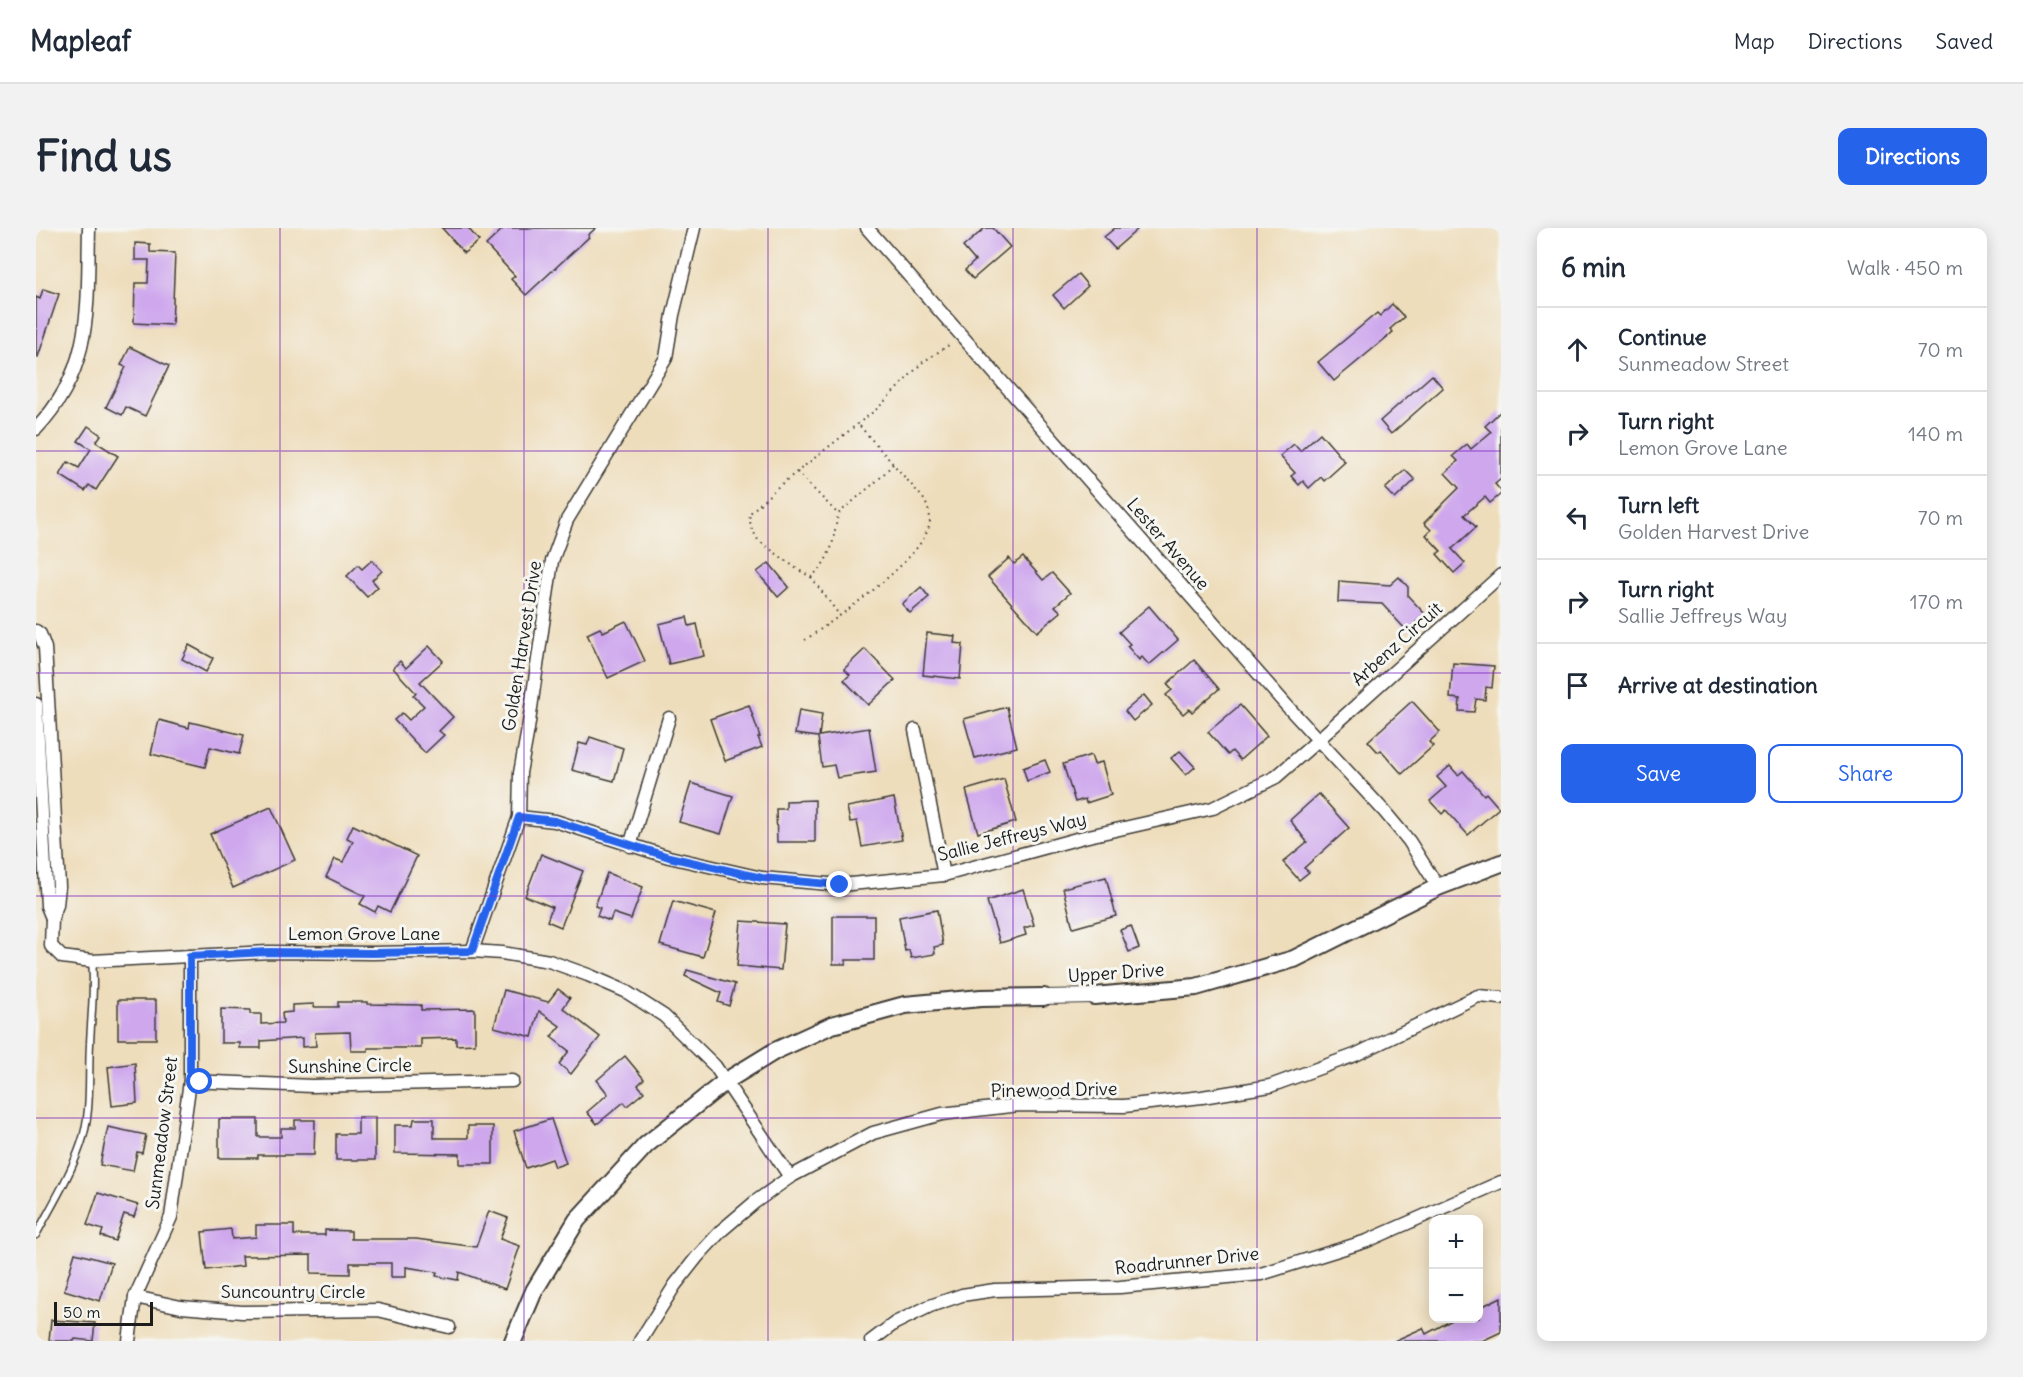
<!DOCTYPE html>
<meta charset="utf-8">
<style>
:root{--surface:#fff;--page:#f2f2f3;--text:#1f2937;--muted:#747a83;--line:#e0e1e3;--accent:#2563eb}
body{margin:0;font-family:Delius,sans-serif;background:var(--page);color:var(--text)}
.controls{position:absolute;right:18px;bottom:18px;display:grid;overflow:hidden;border-radius:12px;box-shadow:0 3px 15px #0003}
.controls button{width:54px;height:54px;display:grid;place-items:center;padding:0;border:0;border-bottom:2px solid var(--line);background:var(--surface);color:var(--text);font:30px sans-serif}
.scale{position:absolute;left:18px;bottom:15px;width:99px;box-sizing:border-box;padding-left:6px;border:3px solid #1c1c1c;border-top:0;font-size:16px;line-height:21px;white-space:nowrap;color:#1c1c1c;-webkit-text-stroke:4px #f6f6f2;paint-order:stroke}
.stop{position:absolute;width:18px;height:18px;margin:-14px;border:4px solid #2563eb;border-radius:50%;background:#fff}
.stop.end{background:#2563eb;border-color:#fff;box-shadow:0 2px 6px #0008}
.list{margin:0;padding:0;list-style:none}
h2{display:flex;justify-content:space-between;align-items:center;height:78px;margin:0;padding:0 24px;font-size:26px}
h2 small{font-size:20px;font-weight:400;color:var(--muted)}
.list li{display:grid;grid-template-columns:39px 1fr auto;gap:18px;align-items:center;box-sizing:border-box;height:84px;padding:0 24px;border-top:2px solid var(--line)}
.list b{display:block;font-size:22px;white-space:nowrap}
.list p{margin:0;font-size:20px;white-space:nowrap;color:var(--muted)}
.list em{font-size:20px;font-style:normal;color:var(--muted)}
.actions{display:flex;gap:12px;padding:18px 24px}
.actions a{flex:1;padding:14px 0;border:2px solid var(--accent);border-radius:12px;text-align:center;font-size:21px;color:var(--accent)}
.actions .main{background:var(--accent);color:#fff}
.icon{flex:none;width:33px;height:33px;fill:none;stroke:currentColor;stroke-width:2;stroke-linecap:round;stroke-linejoin:round}
.map{position:relative;flex:none;width:1465px;height:1113px;overflow:hidden;border-radius:12px}
header{display:flex;align-items:center;gap:36px;box-sizing:border-box;height:84px;padding:0 30px;background:var(--surface);border-bottom:2px solid var(--line)}
header strong{font-size:28px}
nav{display:flex;gap:33px;margin-inline-start:auto;font-size:21px}
.intro{display:flex;align-items:center;justify-content:space-between;box-sizing:border-box;height:144px;padding:0 36px}
h1{margin:0;font-size:42px}
.button{padding:15px 27px;border-radius:12px;background:var(--accent);color:#fff;font-size:21px;font-weight:700}
main{display:flex;gap:36px;padding:0 36px}
aside{flex:1;background:var(--surface);border-radius:12px;box-shadow:0 3px 15px #0003}
.map>svg:first-child{display:block}
</style>
<header>
<strong>Mapleaf</strong>
<nav><a>Map</a><a>Directions</a><a>Saved</a></nav>
</header>
<div class="intro"><h1>Find us</h1><a class="button">Directions</a></div>
<main>
<div class="map">
<svg width="1465" height="1113" viewBox="0 0 1465 1113">
<rect width="100%" height="100%" fill="#f6f6f2"/>
<filter id="ink" filterUnits="userSpaceOnUse"><feTurbulence type="fractalNoise" baseFrequency=".0167" numOctaves="2"/><feDisplacementMap in="SourceGraphic" scale="12" xChannelSelector="R" yChannelSelector="G"/><feConvolveMatrix kernelMatrix="1 2 1 2 8 2 1 2 1" color-interpolation-filters="sRGB"/></filter>
<filter id="wash" filterUnits="userSpaceOnUse"><feTurbulence type="fractalNoise" baseFrequency=".008" numOctaves="4" result="noise"/><feDisplacementMap in="SourceGraphic" scale="24" xChannelSelector="R" yChannelSelector="G"/><feGaussianBlur stdDeviation="1.35" result="paint"/><feColorMatrix in="noise" values="0 0 0 0 0 0 0 0 0 0 0 0 0 0 0 0 0 1.4 0 .05"/><feComposite in="paint" operator="in"/></filter>
<g filter="url(#wash)">
<rect width="100%" height="100%" fill="#edb"/>
<g id="blocks">
<g fill="#cea7ed">
<polygon points="406,0 432,0 443,13 428,25"/>
<polygon points="468,0 560,0 552,7 553,9 490,67 475,51 479,48 450,17"/>
<polygon points="949,0 957,0 974,19 937,51 929,42 939,33 927,19"/>
<polygon points="1079,0 1103,0 1079,21 1068,9"/>
<polygon points="99,15 114,16 114,24 139,25 136,97 98,95 99,55 112,55 113,32 99,32"/>
<polygon points="1042,46 1052,58 1028,80 1017,67"/>
<polygon points="7,61 23,66 2,129 0,128 0,69 4,71"/>
<polygon points="1356,76 1368,89 1354,101 1357,104 1298,153 1282,134 1341,85 1344,88"/>
<polygon points="94,119 133,138 109,188 90,179 86,187 70,179 90,139 85,137"/>
<polygon points="1396,147 1407,160 1355,206 1344,193"/>
<polygon points="1465,183 1465,251 1459,256 1465,263 1465,266 1454,275 1449,269 1428,287 1440,299 1416,321 1429,335 1418,345 1401,326 1405,323 1390,307 1395,302 1388,295 1423,260 1409,245 1422,233 1417,228 1431,216 1435,221 1455,204 1449,198"/>
<polygon points="52,198 65,207 60,214 82,228 60,262 53,257 49,263 24,247 32,234 43,240 55,221 42,213"/>
<polygon points="1284,205 1309,234 1288,253 1285,249 1273,260 1267,253 1263,257 1255,248 1259,245 1244,228 1258,216 1264,223"/>
<polygon points="1369,242 1379,252 1359,271 1349,261"/>
<polygon points="987,329 1007,352 1016,345 1034,365 1019,378 1025,384 1001,404 952,349 973,330 978,336"/>
<polygon points="336,332 346,343 336,352 342,359 331,369 311,348 322,337 326,341"/>
<polygon points="733,335 753,359 742,369 721,344"/>
<polygon points="1363,349 1372,359 1372,368 1389,386 1371,403 1346,376 1302,374 1303,353 1354,357"/>
<polygon points="885,359 893,369 874,385 866,376"/>
<polygon points="1113,378 1142,412 1113,437 1106,429 1103,432 1091,418 1094,416 1083,404"/>
<polygon points="651,389 653,398 661,396 668,428 633,436 623,396"/>
<polygon points="590,393 609,433 572,450 551,406 564,400 567,404"/>
<polygon points="891,405 919,408 918,415 927,416 924,451 887,447"/>
<polygon points="153,417 177,430 170,444 146,431"/>
<polygon points="393,418 407,433 384,454 417,489 403,503 408,507 389,525 358,492 366,485 373,492 388,478 377,467 380,465 357,440 364,433 370,440"/>
<polygon points="829,421 859,452 832,477 808,452 814,447 808,441"/>
<polygon points="1158,432 1183,461 1156,484 1153,481 1147,486 1130,467 1136,462 1131,456"/>
<polygon points="1417,435 1458,438 1456,460 1450,459 1449,472 1440,471 1438,484 1423,483 1424,471 1414,470"/>
<polygon points="1108,467 1116,477 1097,493 1089,483"/>
<polygon points="1376,473 1404,504 1393,514 1397,518 1366,546 1345,522 1342,524 1332,513"/>
<polygon points="713,477 724,509 722,509 726,519 689,533 674,491"/>
<polygon points="1204,477 1231,508 1204,532 1196,523 1192,527 1172,504"/>
<polygon points="971,479 981,519 939,530 928,491"/>
<polygon points="763,482 786,486 783,508 833,500 840,544 801,550 798,537 786,539 782,509 759,506"/>
<polygon points="123,492 153,500 154,494 208,507 203,526 174,519 169,539 115,526"/>
<polygon points="554,509 587,520 578,553 536,542 543,515 551,517"/>
<polygon points="1144,523 1159,539 1150,547 1135,530"/>
<polygon points="1055,527 1058,536 1066,534 1075,567 1050,575 1049,571 1039,574 1027,536"/>
<polygon points="1009,532 1014,544 991,553 987,540"/>
<polygon points="1414,538 1422,547 1427,543 1448,567 1450,565 1463,580 1432,607 1410,582 1406,586 1394,573 1410,559 1401,549"/>
<polygon points="968,551 980,594 942,605 930,562"/>
<polygon points="655,555 697,568 685,606 643,594"/>
<polygon points="1283,566 1313,600 1268,640 1273,644 1263,652 1247,634 1271,614 1254,592"/>
<polygon points="858,570 866,612 826,619 821,593 814,594 811,579"/>
<polygon points="779,572 779,614 741,614 740,581 750,581 750,573"/>
<polygon points="235,579 259,632 197,660 174,606"/>
<polygon points="317,597 381,628 354,684 342,678 339,684 324,676 329,668 290,649 299,631 307,634 317,613 311,610"/>
<polygon points="505,626 547,643 525,699 511,693 516,679 489,668"/>
<polygon points="571,645 607,659 595,691 577,685 574,693 561,688 564,680 559,678"/>
<polygon points="1070,649 1080,688 1037,700 1027,660"/>
<polygon points="987,661 998,697 988,700 990,707 964,715 951,673"/>
<polygon points="637,673 680,685 667,729 624,717"/>
<polygon points="901,682 907,717 898,719 899,726 875,730 873,722 869,723 863,689"/>
<polygon points="797,688 838,688 838,732 810,732 810,736 797,736"/>
<polygon points="705,693 749,696 745,742 701,738"/>
<polygon points="1095,698 1103,720 1093,724 1084,702"/>
<polygon points="651,742 699,756 693,778 682,774 685,765 649,748"/>
<polygon points="522,761 534,770 527,780 564,809 535,846 523,836 533,823 515,809 524,798 503,783 496,809 458,799 468,762 512,774"/>
<rect x="82" y="772" width="38" height="39"/>
<polygon points="302,774 331,774 331,776 385,777 385,782 439,781 439,816 420,817 420,810 385,811 385,820 332,820 332,823 315,823 314,804 279,805 280,818 266,819 266,810 225,813 225,820 204,820 204,815 185,815 185,781 214,782 214,786 225,786 225,796 247,795 246,785 256,784 256,777 278,776 278,779 302,779"/>
<polygon points="589,828 608,851 602,857 608,864 591,878 588,874 561,896 551,884 572,866 561,852"/>
<polygon points="99,835 101,875 76,878 72,839"/>
<polygon points="322,889 339,889 339,932 300,932 300,906 322,906"/>
<polygon points="183,891 222,891 222,909 245,909 245,900 259,900 259,892 279,892 278,927 222,927 222,930 183,930"/>
<polygon points="378,891 398,891 398,910 432,910 432,898 457,898 457,936 424,936 424,926 359,925 359,897 377,897"/>
<polygon points="515,891 530,935 519,939 516,931 490,940 478,903"/>
<polygon points="72,899 110,907 106,925 101,924 97,943 64,937"/>
<polygon points="62,965 102,977 98,989 88,986 79,1013 65,1008 67,1002 51,997"/>
<polygon points="453,983 472,990 464,1011 484,1018 469,1061 423,1044 422,1052 400,1048 401,1044 370,1039 370,1049 355,1049 355,1035 314,1035 314,1046 275,1045 275,1027 206,1028 207,1038 170,1042 166,1004 195,1001 196,1011 220,1009 220,997 258,997 258,1007 289,1007 289,1002 315,1003 315,1011 380,1011 440,1019"/>
<polygon points="39,1025 76,1035 64,1073 28,1062"/>
<polygon points="1465,1069 1465,1104 1446,1113 1358,1113 1387,1100 1390,1106 1420,1090 1443,1090 1443,1080"/>
<polygon points="15,1092 59,1095 57,1113 39,1111 38,1113 13,1113"/>
</g>
</g>
</g>
<g filter="url(#ink)">
<use href="#blocks" fill-opacity="0" stroke="#3c3934" stroke-width="1.5"/>
<g fill="none" stroke-linecap="round" stroke-linejoin="round">
<g stroke="#3c3934" stroke-width="9">
<path id="service" d="M0,1007C16,977 34,948 45,916C56,885 52,848 54,816C55,788 59,761 56,733"/>
</g>
<g stroke="#3c3934" stroke-width="15">
<g id="minor">
<polyline points="831,0 1251,478 1348,583 1373,613 1402,659"/>
<path d="M0,201C58,140 51,78 53,0"/>
<polyline points="0,403 4,406 9,420 23,658 21,677 16,690 15,718 26,729 56,733 233,724 337,725 436,723 466,725 513,733 552,747 589,763 628,788 679,838 754,949"/>
<polyline points="0,476 11,678 16,690"/>
<polyline points="879,502 908,647"/>
<polyline points="483,589 519,593 633,629 726,650 804,657 908,647 1048,609 1177,580 1240,549 1272,521 1465,347"/>
<polyline points="594,618 633,490"/>
<polyline points="436,723 483,589 484,545 492,501 516,333 531,292 630,130 637,87 658,0"/>
<polyline points="154,853 276,858 476,853"/>
<polyline points="99,1069 145,1079 206,1084 342,1082 413,1099"/>
<polyline points="93,1113 99,1069 135,989 154,853 154,728"/>
<polyline points="604,1113 639,1057 661,1029 686,1002 719,974 754,949 837,905 906,886 983,877 1088,878 1166,869 1234,858 1319,827 1442,768 1465,770"/>
<polyline points="835,1113 859,1095 894,1078 926,1067 959,1062 1084,1059 1225,1046 1331,1013 1465,954"/>
</g>
</g>
<g stroke="#3c3934" stroke-width="16">
<polyline id="tertiary" points="1008,769 1058,768"/>
</g>
<g stroke="#3c3934" stroke-width="20">
<g id="secondary">
<polyline points="1058,768 1160,759 1258,731 1402,659 1465,635"/>
<polyline points="477,1113 498,1063 541,992 610,917 690,853 739,823 796,797 869,777 945,770 1008,769"/>
</g>
</g>
<g stroke="#3c3934" stroke-width="2" stroke-dasharray="1.5 4.5" stroke-linecap="butt">
<polyline points="857,236 843,251 802,286 796,318 790,331 784,341 775,349 761,341 722,312 715,299 713,286 743,258 842,180 887,134 916,115"/>
<polyline points="761,244 802,286"/>
<polyline points="775,349 804,388"/>
<path d="M769,412C798,392 893,328 894,292C894,284 891,277 887,270L822,196"/>
</g>
<use href="#service" stroke="#fff" stroke-width="6"/>
<use href="#minor" stroke="#fff" stroke-width="12"/>
<use href="#tertiary" stroke="#fff" stroke-width="14"/>
<use href="#secondary" stroke="#fff" stroke-width="16"/>
</g>
</g>
<g fill="none" stroke-linecap="round" stroke-linejoin="round" filter="url(#ink)">
<polyline stroke="#2563eb" stroke-width="8" points="164,854 154,854 154,728 233,724 337,725 436,723 483,589 519,593 633,629 726,650 804,657"/>
</g>
<path fill="none" stroke="#7b2cbf" stroke-width="1.5" stroke-opacity="0.55" d="M244,0V1113M488,0V1113M732,0V1113M977,0V1113M1221,0V1113M0,223H1465M0,445H1465M0,668H1465M0,890H1465"/>
<g text-anchor="middle" stroke-width="6" stroke-linejoin="round" paint-order="stroke">
<g font-size="18" fill="#1c1c1c" stroke="#f6f6f2">
<text transform="translate(1132 316) rotate(49)" y="6">Lester Avenue</text>
<text transform="translate(1361 416) rotate(-42)" y="6">Arbenz Circuit</text>
<text transform="translate(486 418) rotate(-81)" y="6">Golden Harvest Drive</text>
<text transform="translate(976 609) rotate(-14)" y="6">Sallie Jeffreys Way</text>
<text x="328" y="712">Lemon Grove Lane</text>
<text transform="translate(1080 745) rotate(-4)" y="6">Upper Drive</text>
<text transform="translate(314 838) rotate(-1)" y="6">Sunshine Circle</text>
<text transform="translate(1018 862) rotate(-1)" y="6">Pinewood Drive</text>
<text transform="translate(126 905) rotate(-83)" y="6">Sunmeadow Street</text>
<text transform="translate(1151 1033) rotate(-6)" y="6">Roadrunner Drive</text>
<text x="257" y="1070">Suncountry Circle</text>
</g>
</g>
</svg>
<div class="controls">
<button>+</button>
<button>−</button>
</div>
<div class="scale">50 m</div>
<div class="stop" style="left:164px;top:854px"></div>
<div class="stop end" style="left:804px;top:657px"></div>
</div>
<aside>
<h2>6 min<small>Walk · 450 m</small></h2>
<ul class="list">
<li><svg class="icon" aria-label="ahead" viewBox="0 0 24 24"><path d="M12 20V5M6 11l6-6 6 6"/></svg><div><b>Continue</b><p>Sunmeadow Street</p></div><em>70 m</em></li>
<li><svg class="icon" aria-label="right" viewBox="0 0 24 24"><path d="M7 20v-9h11M14 6l5 5-5 5"/></svg><div><b>Turn right</b><p>Lemon Grove Lane</p></div><em>140 m</em></li>
<li><svg class="icon" aria-label="left" viewBox="0 0 24 24"><path d="M17 20v-9H6M10 6l-5 5 5 5"/></svg><div><b>Turn left</b><p>Golden Harvest Drive</p></div><em>70 m</em></li>
<li><svg class="icon" aria-label="right" viewBox="0 0 24 24"><path d="M7 20v-9h11M14 6l5 5-5 5"/></svg><div><b>Turn right</b><p>Sallie Jeffreys Way</p></div><em>170 m</em></li>
<li><svg class="icon" aria-label="arrive" viewBox="0 0 24 24"><path d="M6 21V4h12l-3 4 3 4H6"/></svg><div><b>Arrive at destination</b></div></li>
</ul>
<div class="actions"><a class="main">Save</a><a>Share</a></div>
</aside>
</main>
